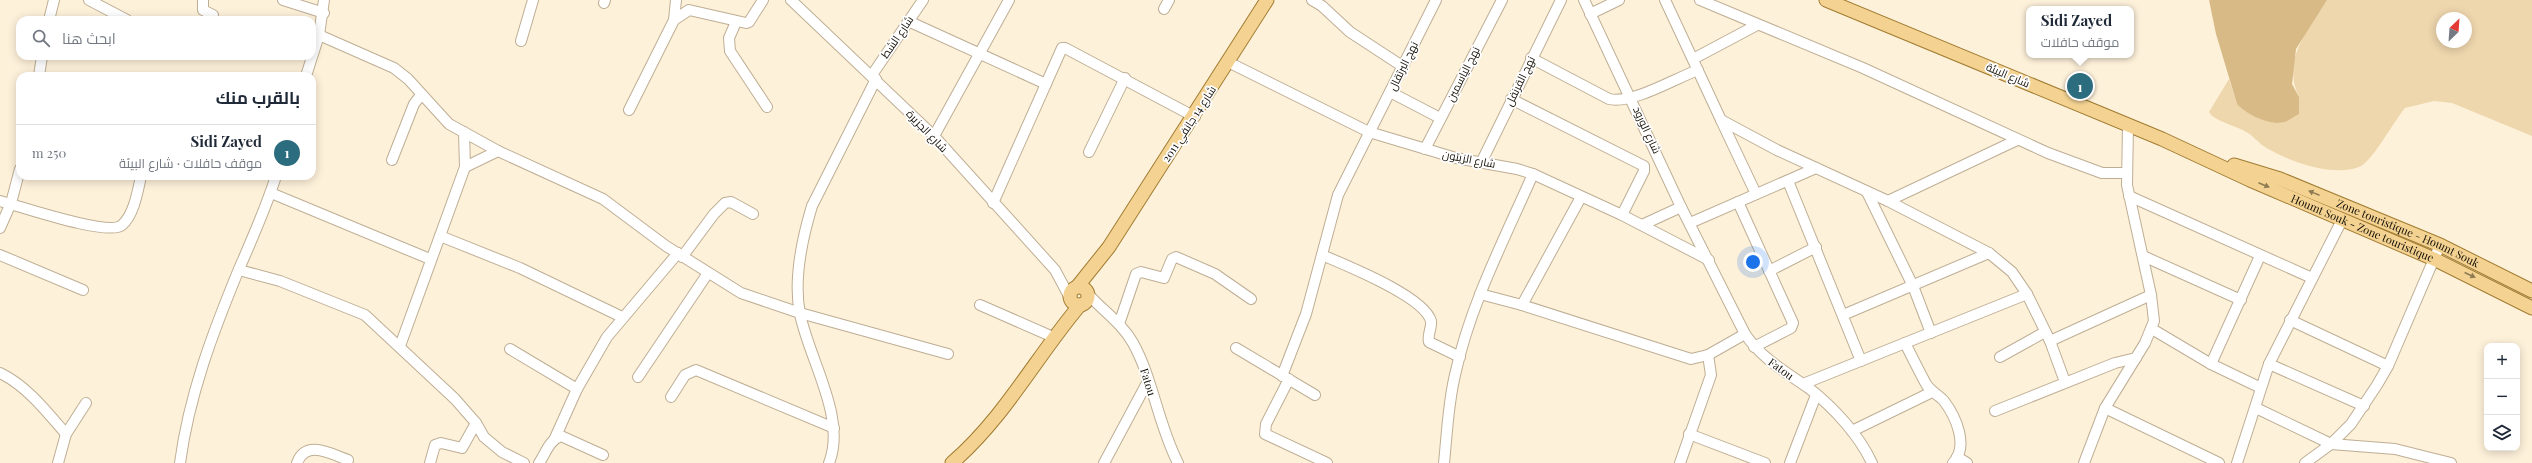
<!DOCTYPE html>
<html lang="ar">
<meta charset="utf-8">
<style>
:root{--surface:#fff;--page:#f6f6f7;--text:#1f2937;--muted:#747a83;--line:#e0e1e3;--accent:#2b6c7f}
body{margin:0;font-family:"Playfair Display",Cairo,serif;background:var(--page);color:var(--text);direction:rtl}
.controls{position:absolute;right:12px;bottom:12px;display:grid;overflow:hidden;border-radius:8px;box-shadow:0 2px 10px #0003}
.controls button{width:36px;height:36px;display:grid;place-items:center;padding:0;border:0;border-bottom:1px solid var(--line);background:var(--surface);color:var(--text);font:20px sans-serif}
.compass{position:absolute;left:2436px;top:12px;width:36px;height:36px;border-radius:50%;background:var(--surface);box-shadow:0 2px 10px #0003;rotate:25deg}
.you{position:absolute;left:1753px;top:262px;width:14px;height:14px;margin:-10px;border:3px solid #fff;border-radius:50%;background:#1a73e8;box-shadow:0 0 0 6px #1a73e833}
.badge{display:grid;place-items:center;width:26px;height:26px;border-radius:50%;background:var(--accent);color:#fff;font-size:13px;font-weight:700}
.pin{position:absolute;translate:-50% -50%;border:2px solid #fff;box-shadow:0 1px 4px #0006}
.popup{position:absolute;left:2026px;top:6px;width:108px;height:52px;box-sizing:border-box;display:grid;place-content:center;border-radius:8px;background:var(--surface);filter:drop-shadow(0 1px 3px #0005);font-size:13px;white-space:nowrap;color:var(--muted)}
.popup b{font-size:15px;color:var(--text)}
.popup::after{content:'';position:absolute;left:50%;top:100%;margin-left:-8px;border:8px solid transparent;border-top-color:var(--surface)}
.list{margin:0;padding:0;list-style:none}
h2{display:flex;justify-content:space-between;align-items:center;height:52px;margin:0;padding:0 16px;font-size:17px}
h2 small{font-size:13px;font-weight:400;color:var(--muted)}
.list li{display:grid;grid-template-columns:26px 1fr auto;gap:12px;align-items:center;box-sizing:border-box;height:56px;padding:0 16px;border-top:1px solid var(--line)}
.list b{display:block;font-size:15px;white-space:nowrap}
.list p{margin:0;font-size:13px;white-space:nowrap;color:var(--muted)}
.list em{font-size:13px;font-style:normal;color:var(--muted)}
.icon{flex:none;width:22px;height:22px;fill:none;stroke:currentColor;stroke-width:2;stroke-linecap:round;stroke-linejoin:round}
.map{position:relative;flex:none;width:2532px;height:463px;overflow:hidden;direction:ltr}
.search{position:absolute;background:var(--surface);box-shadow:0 2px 10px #0003;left:16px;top:16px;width:300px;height:44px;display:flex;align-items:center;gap:10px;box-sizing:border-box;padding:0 14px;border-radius:12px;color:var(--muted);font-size:15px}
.panel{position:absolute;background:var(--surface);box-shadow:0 2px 10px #0003;left:16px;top:72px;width:300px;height:108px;border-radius:12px;direction:rtl}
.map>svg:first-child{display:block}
</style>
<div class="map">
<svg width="2532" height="463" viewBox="0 0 2532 463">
<rect width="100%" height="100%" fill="#fef1da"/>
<path fill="#eed6ad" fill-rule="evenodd" d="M2327,0H2532V136L2452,103L2434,101L2405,108C2394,121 2373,160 2361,166C2335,179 2284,160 2262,145C2257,141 2253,136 2248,133C2237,126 2224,124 2212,116L2209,112L2229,79L2237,104L2299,97C2281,60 2308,30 2327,0ZM2442,18H2466V42H2442Z"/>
<path fill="#d8ba86" d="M2209,0H2327L2296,49L2292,84L2299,97V114C2294,116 2289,121 2284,122C2270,126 2246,114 2237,104L2216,34Z"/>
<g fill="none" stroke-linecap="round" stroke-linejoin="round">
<g stroke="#beae94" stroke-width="12">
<g id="minor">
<polyline points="89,0 127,20"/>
<polyline points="203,0 203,10 213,15"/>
<polyline points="283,0 324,13"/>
<polyline points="791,0 934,136 1055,270 1070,298"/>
<polyline points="1312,0 1322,6 1350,32 1402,66"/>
<path d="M1584,0L1681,207L1745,334C1762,359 1786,372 1810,389C1834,408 1859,435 1872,463"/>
<polyline points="1665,0 1721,120 1777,150 1888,201 1989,253 2012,272 2027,294 2050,341 2065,382"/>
<polyline points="1700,0 1863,68 2048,153 2102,173 2126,173"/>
<polyline points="604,3 605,0"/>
<polyline points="1164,9 1169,0"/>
<polyline points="1590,14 1619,0"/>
<polyline points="49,20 54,0"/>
<polyline points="674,20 676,0"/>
<polyline points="908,21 1046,84"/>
<polyline points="736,22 729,38 730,51 767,107"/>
<polyline points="319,35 394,68 408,79 449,124 498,151 603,199 666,246 741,293 800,313 948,354"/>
<polyline points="521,41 533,0"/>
<path d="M1531,58L1609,99C1633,104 1674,79 1698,70"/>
<polyline points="1693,59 1757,25"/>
<polyline points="1228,62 1369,132 1456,158 1517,169 1533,174 1622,215 1709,260"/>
<polyline points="872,75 923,0"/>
<polyline points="39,76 42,56"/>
<polyline points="306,76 319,35 324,0"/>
<polyline points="1390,92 1440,118"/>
<polyline points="1511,99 1644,166 1644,171 1622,215"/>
<polyline points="629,110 674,20 689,10 746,23 749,22 763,0"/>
<polyline points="1721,120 1756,194"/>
<polyline points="934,136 1009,0"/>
<polyline points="1425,149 1502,0"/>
<polyline points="1089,152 1125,78"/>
<polyline points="392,160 414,104 421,95"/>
<polyline points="1481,163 1561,0"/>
<polyline points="465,167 498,151"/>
<polyline points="1788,181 1861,361"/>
<polyline points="1867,192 1913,286 1931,333"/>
<polyline points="271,193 430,259"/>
<polyline points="2129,196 2312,278"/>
<path d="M0,201C20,206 109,237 122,225C134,215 138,190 141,176"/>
<polyline points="1888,201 2017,140"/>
<polyline points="1738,202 1793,323 1791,328 1754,347"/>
<polyline points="993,203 1062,48 1065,48 1195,117"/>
<polyline points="1690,223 1816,168"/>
<polyline points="1642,225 1681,207"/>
<polyline points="0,228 11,203 20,169"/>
<polyline points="440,236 520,268 622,317"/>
<polyline points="0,255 83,290"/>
<path d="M1322,255C1345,265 1424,296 1431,321C1432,328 1427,335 1429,342L1460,357"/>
<polyline points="2143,256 2241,300"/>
<polyline points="682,257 714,214 725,203 731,202 753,214"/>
<polyline points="239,270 280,281 365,315 455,399 476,423 484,437 502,452 524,463"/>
<polyline points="1769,271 1816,247"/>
<path d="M1088,294C1102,310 1122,323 1133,343C1153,379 1158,424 1178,463"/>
<polyline points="1480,294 1522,305 1691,359 1708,355 1745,334"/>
<polyline points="980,305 1053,337"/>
<polyline points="1522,305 1581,197"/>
<polyline points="1843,315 1989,253"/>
<polyline points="2290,320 2388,366"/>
<polyline points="1119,324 1136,274 1141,272 1164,278 1172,259 1176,257 1215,274 1251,299"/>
<polyline points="2152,329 2211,364 2261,388"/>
<polyline points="2050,341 2151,295"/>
<path d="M1905,343C1912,357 1919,371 1926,384C1931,392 1939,395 1944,401C1956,417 1969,446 1953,463"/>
<polyline points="400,346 465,167 464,132"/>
<polyline points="1236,348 1315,395"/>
<polyline points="510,349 577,389 607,337 678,253"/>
<polyline points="2000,357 2045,332"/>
<polyline points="2211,364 2260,256"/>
<polyline points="2269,364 2364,406"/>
<path d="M0,373C27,386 47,412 66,434"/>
<polyline points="1282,376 1306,314 1338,195 1436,0"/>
<polyline points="638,377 708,273"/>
<polyline points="1289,379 1266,424 1265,434 1327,463"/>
<polyline points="1803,384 2027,294"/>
<polyline points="671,397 685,375 696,370 834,428"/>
<polyline points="2105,408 2219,463"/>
<polyline points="2256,408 2331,444 2395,449 2451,463"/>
<polyline points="1995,411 2115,363 2136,358"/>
<polyline points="1852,431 1932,392"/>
<polyline points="1689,434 1765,463"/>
<polyline points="555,438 577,389"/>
<polyline points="1957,457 1967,463"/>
<polyline points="58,463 66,434 86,403"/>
<path d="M180,463C189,395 213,332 239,269C252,239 266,208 276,176"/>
<path d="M297,463C306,439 331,454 348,460"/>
<polyline points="430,463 435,445 441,443 462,448 476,423"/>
<path d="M539,463C546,453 549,440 561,436L603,455"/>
<path d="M829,463C847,418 809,359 800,314C793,279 802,239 812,206L876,79"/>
<polyline points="1104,463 1148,381"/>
<path d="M1444,463C1447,434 1448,404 1455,375C1470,305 1504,240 1533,174"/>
<polyline points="1680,463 1711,375 1708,355"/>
<polyline points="1790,463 1816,395"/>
<polyline points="2084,463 2105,408 2145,343 2154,321 2151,295 2127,185 2128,125"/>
<polyline points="2237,463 2269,364 2342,220"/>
<polyline points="2305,463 2331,444 2351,424 2377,385 2388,366 2440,245"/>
</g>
</g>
<g stroke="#a17c32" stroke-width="15">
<g id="major">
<path id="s1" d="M1826,0L2162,139L2250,180L2434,259L2532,308"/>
<path id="s2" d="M2234,165L2280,179L2440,245L2532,291"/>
<circle cx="1079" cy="296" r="9"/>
<polyline points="1077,287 1109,247 1267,0"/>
<path d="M952,463C1005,417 1036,357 1080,305"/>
</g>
</g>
<use href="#minor" stroke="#fff" stroke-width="10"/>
<use href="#major" stroke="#f4d392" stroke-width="13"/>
</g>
<defs><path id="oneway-solid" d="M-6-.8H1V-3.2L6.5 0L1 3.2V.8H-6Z"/></defs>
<g fill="#8f7b53">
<use href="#oneway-solid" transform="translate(2264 185) rotate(23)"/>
<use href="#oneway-solid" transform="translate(2314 193) rotate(-158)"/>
<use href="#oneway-solid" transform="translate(2470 275) rotate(25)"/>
</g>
<g text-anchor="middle" stroke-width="3.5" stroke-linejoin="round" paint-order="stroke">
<g font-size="11" fill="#140f06" stroke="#fff">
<text transform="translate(897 37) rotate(-56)" y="4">شارع الشط</text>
<text transform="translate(1403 66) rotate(-64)" y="4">نهج البرتقال</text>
<text transform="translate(1463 74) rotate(-63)" y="4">نهج الياسمين</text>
<text transform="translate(2008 75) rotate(23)" y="4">شارع البيئة</text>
<text transform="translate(1520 81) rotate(-64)" y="4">نهج القرنفل</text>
<text transform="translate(1189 124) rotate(-57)" y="4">شارع 14 جانفي 2011</text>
<text transform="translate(1647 130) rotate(65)" y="4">شارع الورود</text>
<text transform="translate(927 131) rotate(46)" y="4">شارع الجزيرة</text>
<text transform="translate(1469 159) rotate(11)" y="4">شارع الزيتون</text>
<text dy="4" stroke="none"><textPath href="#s1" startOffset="583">Houmt Souk - Zone touristique</textPath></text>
<text dy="4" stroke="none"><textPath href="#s2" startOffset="187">Zone touristique - Houmt Souk</textPath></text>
<text transform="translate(1781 369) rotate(36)" y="4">Fatou</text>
<text transform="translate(1148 382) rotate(73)" y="4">Fatou</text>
</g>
</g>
</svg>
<div class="controls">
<button>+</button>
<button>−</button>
<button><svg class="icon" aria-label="layers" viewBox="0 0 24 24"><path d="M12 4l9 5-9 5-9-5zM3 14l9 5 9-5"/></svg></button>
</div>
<svg class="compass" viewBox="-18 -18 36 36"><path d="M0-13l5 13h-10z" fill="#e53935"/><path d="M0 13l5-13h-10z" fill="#747a83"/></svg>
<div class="you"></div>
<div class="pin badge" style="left:2080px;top:86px">1</div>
<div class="popup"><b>Sidi Zayed</b>موقف حافلات</div>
<div class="search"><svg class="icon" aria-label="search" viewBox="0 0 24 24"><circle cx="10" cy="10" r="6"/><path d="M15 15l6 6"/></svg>ابحث هنا</div>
<section class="panel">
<h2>بالقرب منك<small></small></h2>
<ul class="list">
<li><span class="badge">1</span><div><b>Sidi Zayed</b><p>موقف حافلات · شارع البيئة</p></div><em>250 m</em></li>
</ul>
</section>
</div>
